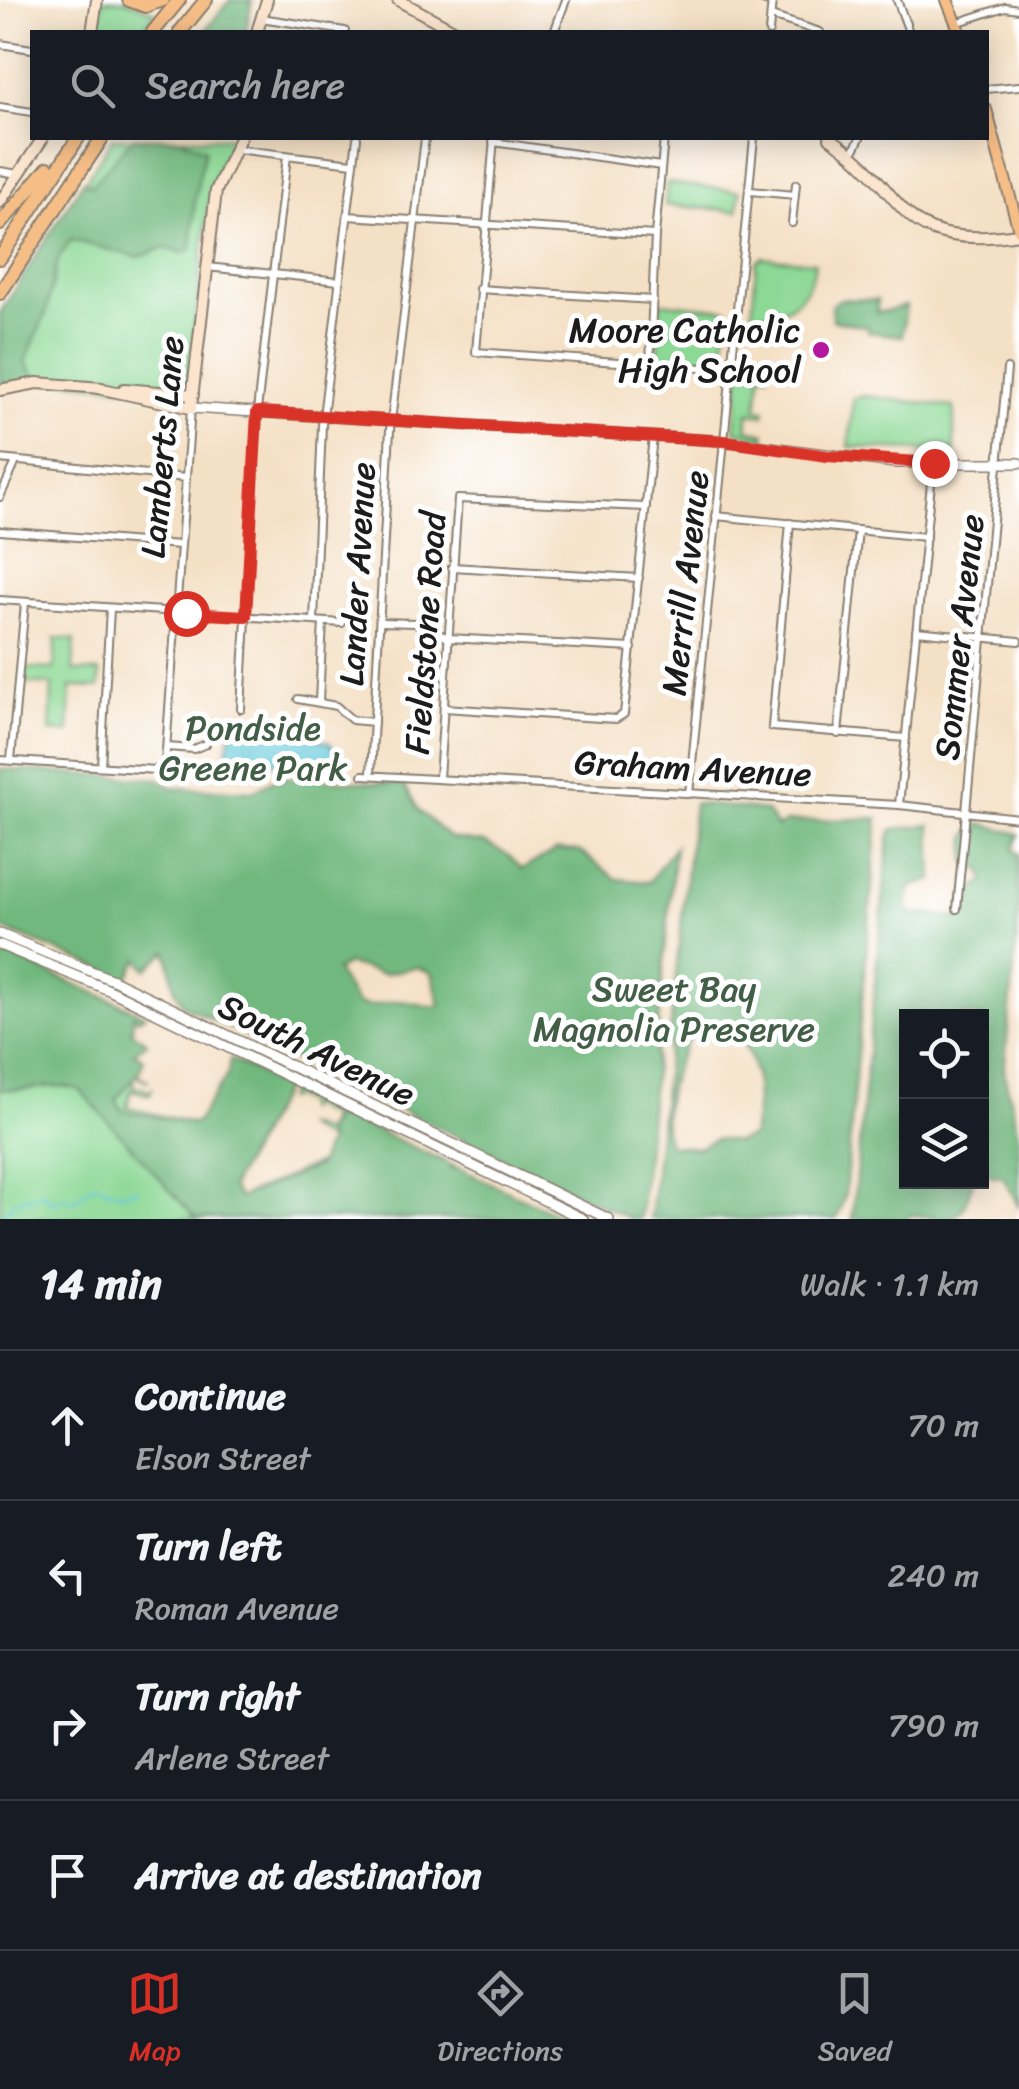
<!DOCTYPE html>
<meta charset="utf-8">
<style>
:root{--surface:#171b24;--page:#242831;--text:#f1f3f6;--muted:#9ea1a6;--line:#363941;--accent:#d93025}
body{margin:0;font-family:Sriracha,sans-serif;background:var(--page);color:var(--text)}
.controls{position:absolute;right:30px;bottom:30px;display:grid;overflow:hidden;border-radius:0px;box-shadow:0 5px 25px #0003}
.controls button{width:90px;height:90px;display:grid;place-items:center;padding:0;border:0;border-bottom:2px solid var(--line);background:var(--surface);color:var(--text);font:50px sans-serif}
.stop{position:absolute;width:30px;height:30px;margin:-22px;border:8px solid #d93025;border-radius:50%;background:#fff}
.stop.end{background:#d93025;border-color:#fff;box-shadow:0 2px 10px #0008}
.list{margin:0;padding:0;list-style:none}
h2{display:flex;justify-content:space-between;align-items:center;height:130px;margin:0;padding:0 40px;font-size:42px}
h2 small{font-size:32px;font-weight:400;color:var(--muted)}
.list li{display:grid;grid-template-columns:65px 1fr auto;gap:30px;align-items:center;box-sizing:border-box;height:150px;padding:0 40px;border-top:2px solid var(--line)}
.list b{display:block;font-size:38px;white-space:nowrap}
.list p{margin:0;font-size:32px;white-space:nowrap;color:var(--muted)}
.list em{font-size:32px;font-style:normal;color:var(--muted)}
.icon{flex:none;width:55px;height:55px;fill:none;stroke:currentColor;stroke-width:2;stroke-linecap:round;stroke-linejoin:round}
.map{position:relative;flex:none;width:1019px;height:1219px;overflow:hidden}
.search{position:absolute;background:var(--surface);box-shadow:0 5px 25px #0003;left:30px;right:30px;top:30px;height:110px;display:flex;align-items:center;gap:25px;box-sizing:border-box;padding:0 35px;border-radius:0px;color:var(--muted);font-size:38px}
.sheet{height:730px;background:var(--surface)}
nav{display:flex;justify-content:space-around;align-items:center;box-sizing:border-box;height:140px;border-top:2px solid var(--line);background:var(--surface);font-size:28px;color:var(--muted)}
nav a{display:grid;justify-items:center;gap:5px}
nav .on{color:var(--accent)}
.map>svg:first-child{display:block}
</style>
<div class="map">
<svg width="1019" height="1219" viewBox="0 0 1019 1219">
<rect width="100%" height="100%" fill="#fff"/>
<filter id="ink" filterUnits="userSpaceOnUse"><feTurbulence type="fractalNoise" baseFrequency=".01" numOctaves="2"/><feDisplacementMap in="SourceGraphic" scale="20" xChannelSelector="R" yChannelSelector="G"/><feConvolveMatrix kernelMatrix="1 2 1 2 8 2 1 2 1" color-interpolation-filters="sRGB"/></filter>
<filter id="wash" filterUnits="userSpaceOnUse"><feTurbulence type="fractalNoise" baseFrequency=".0048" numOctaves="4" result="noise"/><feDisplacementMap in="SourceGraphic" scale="40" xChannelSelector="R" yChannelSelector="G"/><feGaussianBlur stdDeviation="2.25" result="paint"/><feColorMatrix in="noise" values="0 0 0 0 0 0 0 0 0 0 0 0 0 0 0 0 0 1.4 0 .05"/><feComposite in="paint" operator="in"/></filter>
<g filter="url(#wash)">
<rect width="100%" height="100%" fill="#f4e0c5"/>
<g fill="#8cd895" stroke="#547a58" stroke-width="2.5">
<polygon points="102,0 125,0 156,12 141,32 97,32"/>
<polygon points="113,138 233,138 211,184 187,388 182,388 182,392 40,379 0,384 0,313"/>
<polygon points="667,183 740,191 738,211 665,205"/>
<path d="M762,257L815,262C811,296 787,317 752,314L756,262Z"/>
<polygon points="660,302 728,309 723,362 658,357"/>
<polygon points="741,363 769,365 768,374 761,374 757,409 765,410 764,415 749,413 747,429 765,434 764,439 735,431"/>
<polygon points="866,396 954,407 954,452 849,447 853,398"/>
<polygon points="56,638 75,640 73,671 100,672 99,688 71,687 69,733 50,732 52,685 25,683 26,668 54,669"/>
<polygon points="0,952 129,1007 127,1084 134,1082 134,1089 144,1087 147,1093 152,1089 150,1095 131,1090 127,1107 195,1124 204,1116 235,1061 285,1087 231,1187 239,1198 321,1162 328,1141 302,1125 324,1132 331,1118 309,1106 305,1110 305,1104 290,1096 286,1100 290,1090 492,1184 450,1219 0,1219"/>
</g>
<g fill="#71b87e" stroke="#466a4d" stroke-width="2.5" fill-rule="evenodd">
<polygon points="230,0 252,0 246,32 204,32"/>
<polygon points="133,138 179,138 205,149 195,197 191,249 183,253 164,248 138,257 71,240 58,259 46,313 25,362 37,379 0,384 0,313 83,181 92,185"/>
<polygon points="841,299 877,300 877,313 906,306 902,336 868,332 868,327 832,320 832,304"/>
<path d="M0,769L159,779L173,788L253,791L279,777L404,784L419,811L450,838L485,843L508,855L522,869L557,850L579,851L617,879L649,882L675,846L640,1219H630L184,1006L175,990L167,951L146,969L138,959L127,979L0,928ZM347,964L383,974L417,967L432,973L440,1006C424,1008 413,1001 398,1001C381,1002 375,1009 357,1004L336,971Z"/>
<path d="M694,803L767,811L777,827L785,822L878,818L845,1195L837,1219H650ZM732,1027C761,1064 760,1091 752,1136L737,1142L715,1139L698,1148L669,1145C656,1113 674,1065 690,1036Z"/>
<polygon points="983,824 1019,834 1014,851 1019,853 1019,913 1004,1072 1019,1138 1019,1207 1003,1177 982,1174 982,1016 906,1016 906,1182 973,1182 963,1209 951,1219 912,1215 906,1219 852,1219 889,838 893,829 931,825 933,880 911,887 907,903 910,913 959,918 968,891 985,882 982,871 966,861 967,837 974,826"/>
<path d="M0,952L145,1015L137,1019L133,1015L132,1032L147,1042L134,1053L144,1059L138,1075L149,1081L136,1076L116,1099L122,1111L195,1124L228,1074L230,1059L285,1087L231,1187L239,1198L318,1166L328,1141L325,1133L336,1112L452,1165L451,1169L458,1168L568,1219H196L80,1090C52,1080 29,1093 0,1089Z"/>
</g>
<polygon fill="#5dc7d8" stroke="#3c727a" stroke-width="2.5" points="260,720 330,743 341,762 232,762 227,750 232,729"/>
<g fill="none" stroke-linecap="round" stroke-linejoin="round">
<polyline stroke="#5dc7d8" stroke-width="2.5" points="0,1218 14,1202 44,1193 53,1203 62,1198 73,1201 95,1184 119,1193 138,1190"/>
</g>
</g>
<g filter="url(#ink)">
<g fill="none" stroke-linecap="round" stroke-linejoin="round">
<g stroke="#887e70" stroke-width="10">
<g id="minor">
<polyline points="762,0 772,3"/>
<polyline points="897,0 909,32"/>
<polyline points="771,16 820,32"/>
<polyline points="261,18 345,31"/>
<polyline points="956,23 1005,7 1019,9"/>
<polyline points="554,32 566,0"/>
<polyline points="769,32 772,0"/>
<polyline points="0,44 32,49"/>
<polyline points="986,89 1019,86"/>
<polyline points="0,107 32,112"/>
<polyline points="494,138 476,352 732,370"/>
<polyline points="493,142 661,166"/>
<polyline points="235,149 353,163"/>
<polyline points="852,154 860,138"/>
<polyline points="0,171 18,174"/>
<polyline points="750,191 795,195"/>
<polyline points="347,216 655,235"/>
<polyline points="792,223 796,184"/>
<polyline points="207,267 339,281"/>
<polyline points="479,289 653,300"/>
<polyline points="650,365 655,235 664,138"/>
<polyline points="0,459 186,478"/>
<polyline points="0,497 15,464"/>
<polyline points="716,516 926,537"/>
<polyline points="790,523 772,727 906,738"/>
<polyline points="0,531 180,545"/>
<polyline points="452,567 639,578"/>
<polyline points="0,600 342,623"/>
<polyline points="314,621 322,425 357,138"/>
<polyline points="381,622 415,623 448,638 632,648"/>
<polyline points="916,631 1019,641"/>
<polyline points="298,699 336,706 352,720 374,722"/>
<polyline points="319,701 323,622"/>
<polyline points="444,708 616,719 624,714 653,437"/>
<polyline points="241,709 258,402 287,156"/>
<polyline points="838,734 858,530"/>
<polyline points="167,747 194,749 206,744"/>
<polyline points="0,760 156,770 165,764 191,409"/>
<polyline points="11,760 25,603"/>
<polyline points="101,766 110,609"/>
<polyline points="371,774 390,430 425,138"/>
<polyline points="363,775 899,805 1019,818"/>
<polyline points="439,778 458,499 646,507"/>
<polyline points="689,794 754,138"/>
<polyline points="899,805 933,463"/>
<polyline points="957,909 1007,369"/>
</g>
</g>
<g stroke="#887e70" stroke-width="12">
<g id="tertiary">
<polyline points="191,408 724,441 895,463 1019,463"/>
<polyline points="0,934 113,980 609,1219"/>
<polyline points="0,945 109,990 583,1219"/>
</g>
</g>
<g stroke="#887e70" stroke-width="14">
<g id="secondary">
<polyline points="398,0 457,32"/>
<polyline points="92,32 97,0"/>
<polyline points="257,32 267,0"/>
<path d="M830,138C912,193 891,252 1019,234"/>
<polyline points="0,202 43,138"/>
<polyline points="98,388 191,408 216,191 240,138"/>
<polyline points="124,389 193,395"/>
<polyline points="0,390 37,383 102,388"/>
</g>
</g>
<g stroke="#887e70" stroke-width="14">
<g id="primary">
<polyline points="947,0 960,32"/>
<polyline points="986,109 1019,230"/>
</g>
</g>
<g stroke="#887e70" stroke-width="16">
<g id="motorway">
<polyline points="129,0 145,6 163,0"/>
<polyline points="153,32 179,0"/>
<polyline points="180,32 206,0"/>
<polyline points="0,224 48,168"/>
<polyline points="0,258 78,138"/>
<polyline points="0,293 102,138"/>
</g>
</g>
<use href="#minor" stroke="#fff" stroke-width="6"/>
<use href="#tertiary" stroke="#fff" stroke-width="9"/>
<use href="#secondary" stroke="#fbe5cf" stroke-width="10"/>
<use href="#primary" stroke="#f6be87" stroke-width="10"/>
<use href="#motorway" stroke="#f6be87" stroke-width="12"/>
</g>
</g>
<g fill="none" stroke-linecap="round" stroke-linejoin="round" filter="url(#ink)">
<polyline stroke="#d93025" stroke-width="12" points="186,613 246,616 257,412 724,441 827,456 934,463"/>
</g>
<circle fill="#b5179e" stroke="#fff" stroke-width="4" cx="821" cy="350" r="10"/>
<g text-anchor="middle" stroke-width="10" stroke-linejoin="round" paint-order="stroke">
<g font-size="35" fill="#1c1c1c" stroke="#fff" text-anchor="end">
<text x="801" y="342">Moore Catholic<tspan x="801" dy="40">High School</tspan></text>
</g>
<g font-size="35" fill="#1c1c1c" stroke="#fff">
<text transform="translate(162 447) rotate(-85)" y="12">Lamberts Lane</text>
<text transform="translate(357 574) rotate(-87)" y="12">Lander Avenue</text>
<text transform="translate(685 583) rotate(-84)" y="12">Merrill Avenue</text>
<text transform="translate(425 633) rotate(-86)" y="12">Fieldstone Road</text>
<text transform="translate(959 637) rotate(-84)" y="12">Sommer Avenue</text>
<text transform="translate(693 768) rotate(3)" y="12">Graham Avenue</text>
<text transform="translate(317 1050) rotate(26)" y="12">South Avenue</text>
</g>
<g font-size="35" fill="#435e46" stroke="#fff">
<text x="253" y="740">Pondside<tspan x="253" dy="40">Greene Park</tspan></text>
<text x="674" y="1001">Sweet Bay<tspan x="674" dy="40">Magnolia Preserve</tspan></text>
</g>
</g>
</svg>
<div class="controls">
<button><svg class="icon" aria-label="locate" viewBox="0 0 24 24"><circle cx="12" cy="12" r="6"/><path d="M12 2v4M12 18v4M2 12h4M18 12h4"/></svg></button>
<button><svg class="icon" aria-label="layers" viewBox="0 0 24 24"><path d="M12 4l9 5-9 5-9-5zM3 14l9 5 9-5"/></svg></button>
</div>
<div class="stop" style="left:186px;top:613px"></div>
<div class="stop end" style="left:934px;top:463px"></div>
<div class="search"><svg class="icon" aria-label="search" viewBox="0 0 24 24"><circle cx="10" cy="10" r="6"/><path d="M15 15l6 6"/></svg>Search here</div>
</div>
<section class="sheet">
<h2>14 min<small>Walk · 1.1 km</small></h2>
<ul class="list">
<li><svg class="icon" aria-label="ahead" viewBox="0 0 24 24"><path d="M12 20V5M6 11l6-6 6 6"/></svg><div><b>Continue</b><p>Elson Street</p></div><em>70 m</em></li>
<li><svg class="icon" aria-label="left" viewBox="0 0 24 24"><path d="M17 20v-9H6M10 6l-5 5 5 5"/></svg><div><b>Turn left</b><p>Roman Avenue</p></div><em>240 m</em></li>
<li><svg class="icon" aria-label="right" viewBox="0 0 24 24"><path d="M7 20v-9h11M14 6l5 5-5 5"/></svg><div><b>Turn right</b><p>Arlene Street</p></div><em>790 m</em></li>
<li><svg class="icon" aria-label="arrive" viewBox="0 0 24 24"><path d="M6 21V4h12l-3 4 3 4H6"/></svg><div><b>Arrive at destination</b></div></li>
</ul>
</section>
<nav>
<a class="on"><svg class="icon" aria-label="map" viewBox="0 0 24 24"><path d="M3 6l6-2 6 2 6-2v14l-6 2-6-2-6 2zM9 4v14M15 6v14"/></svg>Map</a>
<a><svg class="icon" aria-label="directions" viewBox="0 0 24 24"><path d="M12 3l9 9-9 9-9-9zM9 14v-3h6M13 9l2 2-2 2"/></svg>Directions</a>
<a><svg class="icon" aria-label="saved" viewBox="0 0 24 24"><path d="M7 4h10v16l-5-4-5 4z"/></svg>Saved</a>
</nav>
